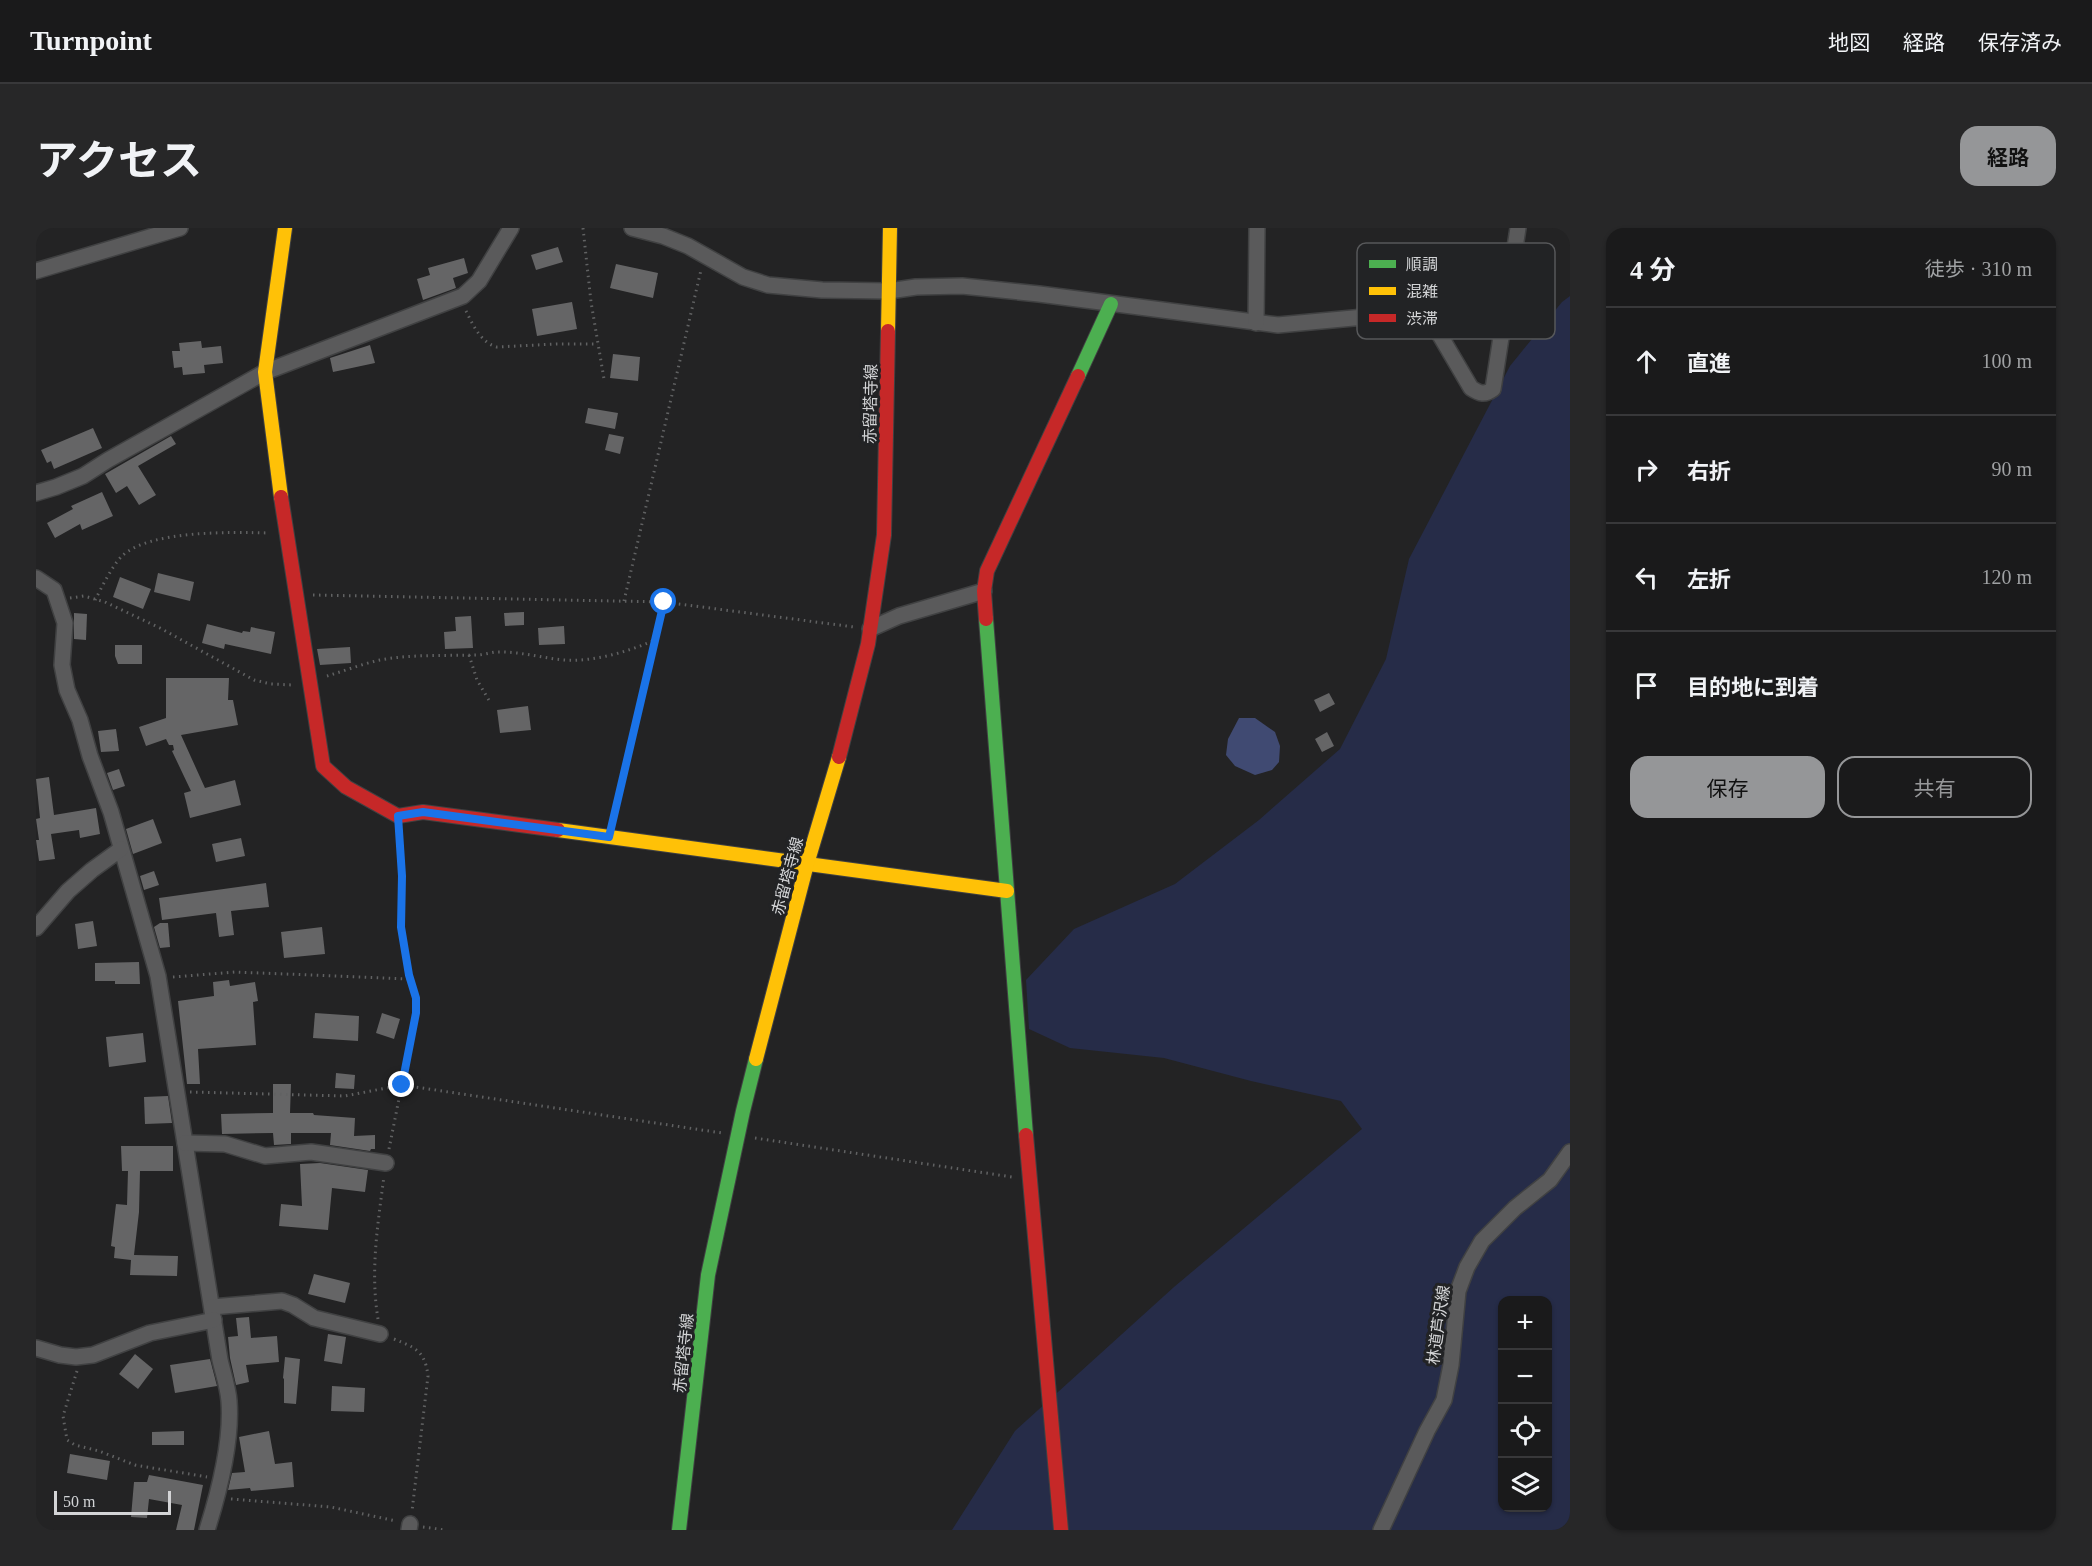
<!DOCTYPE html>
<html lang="ja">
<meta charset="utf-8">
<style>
:root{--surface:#1a1a1b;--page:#272728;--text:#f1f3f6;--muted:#9fa1a3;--line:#38383a;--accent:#959698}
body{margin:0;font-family:"Times New Roman","Noto Sans JP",serif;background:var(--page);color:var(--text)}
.controls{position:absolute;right:18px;bottom:18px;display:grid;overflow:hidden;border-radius:12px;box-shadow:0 2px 4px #0004}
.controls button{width:54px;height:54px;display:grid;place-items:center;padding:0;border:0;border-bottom:2px solid var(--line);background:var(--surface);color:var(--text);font:30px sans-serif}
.scale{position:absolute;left:18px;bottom:15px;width:117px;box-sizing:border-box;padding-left:6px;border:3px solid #d3d4d6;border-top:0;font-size:16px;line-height:21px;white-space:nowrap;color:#d3d4d6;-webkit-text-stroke:4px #222325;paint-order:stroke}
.stop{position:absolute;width:18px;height:18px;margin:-14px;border:4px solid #1a73e8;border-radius:50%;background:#fff}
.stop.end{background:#1a73e8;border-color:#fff;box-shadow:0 2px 6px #0008}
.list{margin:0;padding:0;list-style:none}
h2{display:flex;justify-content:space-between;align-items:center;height:78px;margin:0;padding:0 24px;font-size:26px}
h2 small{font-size:20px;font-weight:400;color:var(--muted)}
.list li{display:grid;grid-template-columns:39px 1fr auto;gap:18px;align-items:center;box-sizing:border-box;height:108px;padding:0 24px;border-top:2px solid var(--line)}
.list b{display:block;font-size:22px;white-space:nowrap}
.list em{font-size:20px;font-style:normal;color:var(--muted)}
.actions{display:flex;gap:12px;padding:18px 24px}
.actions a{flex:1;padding:14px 0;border:2px solid var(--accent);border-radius:18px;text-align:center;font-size:21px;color:var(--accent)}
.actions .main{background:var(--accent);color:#111}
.icon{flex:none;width:33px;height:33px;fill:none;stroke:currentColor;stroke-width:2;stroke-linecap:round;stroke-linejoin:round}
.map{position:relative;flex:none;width:1534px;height:1302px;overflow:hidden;border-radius:18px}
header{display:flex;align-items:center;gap:36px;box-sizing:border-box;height:84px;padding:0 30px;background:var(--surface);border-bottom:2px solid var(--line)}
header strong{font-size:28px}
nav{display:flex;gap:33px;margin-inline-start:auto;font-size:21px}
.intro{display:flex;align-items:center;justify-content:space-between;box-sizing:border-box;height:144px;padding:0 36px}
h1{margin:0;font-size:42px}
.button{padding:15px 27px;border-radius:18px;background:var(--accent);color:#111;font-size:21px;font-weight:700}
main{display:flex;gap:36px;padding:0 36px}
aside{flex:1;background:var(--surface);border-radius:18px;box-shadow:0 2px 4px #0004}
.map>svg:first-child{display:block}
</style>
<header>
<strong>Turnpoint</strong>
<nav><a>地図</a><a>経路</a><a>保存済み</a></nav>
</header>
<div class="intro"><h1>アクセス</h1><a class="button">経路</a></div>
<main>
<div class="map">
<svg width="1534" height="1302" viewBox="0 0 1534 1302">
<rect width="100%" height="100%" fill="#232324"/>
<path fill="#262c48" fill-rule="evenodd" d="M1534,68V1302H916L979,1203L1138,1059L1326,901L1305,873L1215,853L1128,830L1034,820L993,801L990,752L1038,701L1139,656L1223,592L1304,521L1350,431L1373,331L1474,138L1526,74ZM1466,1072H1512V1280H1466Z"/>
<polygon fill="#404a72" points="1203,490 1219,490 1239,504 1244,518 1243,534 1236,542 1219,547 1199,538 1190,527 1192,511"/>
<g fill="#656566">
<polygon points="522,19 527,34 500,42 495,27"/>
<polygon points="428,30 432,45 417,50 420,60 387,72 381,51 394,47 392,40"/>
<polygon points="580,36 622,45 617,70 574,60"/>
<polygon points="536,74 541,101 501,108 496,81"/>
<polygon points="165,113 166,120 185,118 187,135 168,137 169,145 147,147 146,139 138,140 136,123 144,123 143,115"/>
<polygon points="334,117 339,135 297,144 294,130"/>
<polygon points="577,126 604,129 602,153 574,150"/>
<polygon points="552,180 582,185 579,201 549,195"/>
<polygon points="57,200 66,220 18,241 15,233 11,235 5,222"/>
<polygon points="573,206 588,209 584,226 569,222"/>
<polygon points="135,208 140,216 102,238 120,267 103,277 91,258 80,265 69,246"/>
<polygon points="66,264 77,288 46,302 44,296 19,310 11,295 37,281 35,278"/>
<polygon points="122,345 158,354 154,373 118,364"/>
<polygon points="84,349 115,361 107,381 77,369"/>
<polygon points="488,384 488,397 469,398 468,385"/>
<polygon points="38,385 51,386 50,412 38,411"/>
<polygon points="435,388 437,420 409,421 408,404 420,403 419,389"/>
<polygon points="171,396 206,405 207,403 214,404 215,399 239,404 235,426 189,416 188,421 166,415"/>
<polygon points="528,398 529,416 503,417 502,400"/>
<polygon points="79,417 106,417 106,436 82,436 79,428"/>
<polygon points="314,419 315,435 284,437 281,421"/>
<polygon points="130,450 193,450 192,472 197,472 202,497 145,507 169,560 199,552 205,577 154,590 148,565 155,563 136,523 138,522 137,517 133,517 130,511 110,518 103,499 130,490"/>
<polygon points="1293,465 1299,476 1284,484 1278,472"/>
<polygon points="492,478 495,502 464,505 461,482"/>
<polygon points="80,501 83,523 65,524 62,503"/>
<polygon points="1291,504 1298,518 1286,524 1279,511"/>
<polygon points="83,541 89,558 77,562 71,545"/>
<polygon points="13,549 18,587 60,580 64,606 44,610 43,602 15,606 19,631 3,633 0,612 3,612 0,591 4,590 0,551"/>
<polygon points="117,591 126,615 97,626 90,601"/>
<polygon points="205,610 209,628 180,634 176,616"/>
<polygon points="118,643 123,657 108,662 104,648"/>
<polygon points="230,655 233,679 195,683 198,707 183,709 180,685 126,692 123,670"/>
<polygon points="57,693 61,718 42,721 39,696"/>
<polygon points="124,695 132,695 134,719 124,720 118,699"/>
<polygon points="286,699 289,726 248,730 245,704"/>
<polygon points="103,734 104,756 79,756 79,753 59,753 59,735"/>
<polygon points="193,752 194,758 219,754 222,773 217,774 220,817 162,821 164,856 151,856 142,773 178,768 177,754"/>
<polygon points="279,785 323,788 322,813 277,810"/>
<polygon points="346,785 364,791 358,811 340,805"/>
<polygon points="107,805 110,834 73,839 70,809"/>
<polygon points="300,845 319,847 318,861 299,860"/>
<polygon points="237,856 255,856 254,885 277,885 278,887 319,890 318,908 339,907 339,921 335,921 334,923 294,917 295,905 255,905 255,916 238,917 237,905 186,906 185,886 237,885"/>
<polygon points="132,868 136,895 109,896 108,869"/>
<polygon points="85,918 137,918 137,943 104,943 103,984 98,1027 142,1028 141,1048 94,1047 95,1032 78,1030 79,1019 75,1018 80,976 91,977 92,943 86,943"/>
<polygon points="284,935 332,942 329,964 296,960 292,1002 243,998 245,976 266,978 264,936"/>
<polygon points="278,1046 314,1055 309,1075 272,1066"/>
<polygon points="213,1089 215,1110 241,1108 243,1134 210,1137 213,1154 200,1157 194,1130 192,1109 202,1108 200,1090"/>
<polygon points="292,1106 310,1109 306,1136 288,1133"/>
<polygon points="99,1126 117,1141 102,1161 83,1146"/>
<polygon points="249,1129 264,1131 260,1176 248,1175 248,1151 247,1150"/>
<polygon points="174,1131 181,1158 139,1165 134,1137"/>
<polygon points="296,1158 329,1160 328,1184 295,1183"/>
<polygon points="148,1203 148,1217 116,1217 116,1204"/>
<polygon points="233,1203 239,1236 256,1234 258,1259 215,1263 214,1260 192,1262 196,1245 209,1244 203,1209"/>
<polygon points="34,1226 74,1233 71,1252 31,1245"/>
<polygon points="113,1247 167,1257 158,1302 140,1302 146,1277 113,1271 111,1290 95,1289 98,1254 111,1254"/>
</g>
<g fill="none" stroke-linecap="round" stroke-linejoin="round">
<g stroke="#404142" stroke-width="18">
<g id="street">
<path d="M596,0L627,8L652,18L707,49L732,57L786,62L853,63L880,59L926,58L1003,66L1242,97L1382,84L1395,92L1435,160C1444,166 1449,167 1457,161L1482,0"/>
<polyline points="0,43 144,0"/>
<polyline points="1220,95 1221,0"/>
<polyline points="0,265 20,259 47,248 72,232 229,144 427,68 443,53 475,0"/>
<path d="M0,350L18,362L29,395L26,437L31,462L44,492L54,528L75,584L122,748L184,1132C187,1145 192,1159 193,1173C196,1212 183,1264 171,1302"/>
<polyline points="834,401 863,388 948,363"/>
<polyline points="0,700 32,663 56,642 85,621"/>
<polyline points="149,915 189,916 229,928 275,924 350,935"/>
<polyline points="176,1079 246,1073 257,1077 278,1090 344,1106"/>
<polyline points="0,1120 24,1127 40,1129 57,1127 114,1105 178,1092"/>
<polyline points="373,1302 374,1296"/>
<polyline points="1345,1302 1391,1203 1408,1172 1415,1137 1422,1063 1431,1039 1446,1013 1479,980 1514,952 1534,924"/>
</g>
</g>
<g stroke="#404142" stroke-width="16">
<g id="fast">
<polyline points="1042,148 1075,76"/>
<polyline points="950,391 990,907"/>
<polyline points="643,1302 672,1047 707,883 720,831"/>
</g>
</g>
<g stroke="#404142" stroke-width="16">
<g id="slow">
<polyline points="852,103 854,0"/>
<polyline points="245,269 229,144 249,0"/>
<polyline points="522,602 971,663"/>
<polyline points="720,831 771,636 803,529"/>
</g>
</g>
<g stroke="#404142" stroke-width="16">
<g id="jam">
<polyline points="245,269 287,538 310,559 362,588 387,584 522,602"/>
<polyline points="950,391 948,363 951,343 1042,148"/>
<polyline points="803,529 832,416 848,307 852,103"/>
<polyline points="990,907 1025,1302"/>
</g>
</g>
<g stroke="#616263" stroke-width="3" stroke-dasharray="1.5 4.5" stroke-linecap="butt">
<polyline points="547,0 555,74 568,151"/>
<path d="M430,83C437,97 445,115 461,119L520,116H562"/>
<polyline points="277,367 628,374 818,399"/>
<polyline points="34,370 48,368 69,374 124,400 218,452 235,456 256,457"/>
<path d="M59,372C66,359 76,338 86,328C113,302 196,304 233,305"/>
<polyline points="588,373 665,42"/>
<polyline points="433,427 441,452 454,474"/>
<path d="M291,448C308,443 326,436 344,432C376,426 409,428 441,427C447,427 453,425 459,424C483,423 505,430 528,432C558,434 590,424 617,413L628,374"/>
<polyline points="577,593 617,413"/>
<polyline points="137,749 199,744 374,751"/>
<polyline points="154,864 309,868 366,857 686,905"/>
<polyline points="719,910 976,949"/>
<polyline points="353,921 380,785 380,769 373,747 365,699 366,648 363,605"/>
<path d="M342,1091C334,1043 342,995 348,948"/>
<path d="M358,1111C380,1120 389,1123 392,1148L376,1283"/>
<polyline points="41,1143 27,1188 31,1212 39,1217 63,1223 99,1237 171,1249"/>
<polyline points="195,1271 295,1279 360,1293"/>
<polyline points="387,1299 409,1302"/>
</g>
<use href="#street" stroke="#5a5a5b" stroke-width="15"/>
<use href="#fast" stroke="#4caf50" stroke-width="14"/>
<use href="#slow" stroke="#ffc107" stroke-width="14"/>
<use href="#jam" stroke="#c62828" stroke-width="14"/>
</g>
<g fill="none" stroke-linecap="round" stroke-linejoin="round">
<polyline stroke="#1a73e8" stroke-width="8" points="366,857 380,785 380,770 373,747 365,699 366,648 362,588 387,584 573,609 628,374"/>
</g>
<g text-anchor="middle" stroke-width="6" stroke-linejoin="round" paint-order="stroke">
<g font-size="16" fill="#d3d4d6" stroke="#222325">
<text transform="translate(834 176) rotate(-89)" y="6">赤留塔寺線</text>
<text transform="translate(751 648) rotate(-75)" y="6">赤留塔寺線</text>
<text transform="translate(1402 1097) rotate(-82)" y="6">林道芦沢線</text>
<text transform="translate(647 1125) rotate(-84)" y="6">赤留塔寺線</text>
</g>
</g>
<rect x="1321" y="15" width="198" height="96" rx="9" fill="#222325" stroke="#57585a" stroke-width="1.5"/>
<rect x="1333" y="32" width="27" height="8" fill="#4caf50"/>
<rect x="1333" y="59" width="27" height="8" fill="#ffc107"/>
<rect x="1333" y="86" width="27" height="8" fill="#c62828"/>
<g font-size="16" fill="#d3d4d6">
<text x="1370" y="42">順調</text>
<text x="1370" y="69">混雑</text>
<text x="1370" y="96">渋滞</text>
</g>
</svg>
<div class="controls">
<button>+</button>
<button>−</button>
<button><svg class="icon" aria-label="locate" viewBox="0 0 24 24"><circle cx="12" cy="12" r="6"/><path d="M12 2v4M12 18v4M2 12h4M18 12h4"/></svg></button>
<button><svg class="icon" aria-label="layers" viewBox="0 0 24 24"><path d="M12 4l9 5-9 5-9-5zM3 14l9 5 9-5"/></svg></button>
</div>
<div class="scale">50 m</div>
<div class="stop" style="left:628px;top:374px"></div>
<div class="stop end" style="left:366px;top:857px"></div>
</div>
<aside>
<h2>4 分<small>徒歩 · 310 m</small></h2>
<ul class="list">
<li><svg class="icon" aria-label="ahead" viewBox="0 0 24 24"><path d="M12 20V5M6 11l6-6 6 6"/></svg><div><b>直進</b></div><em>100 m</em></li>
<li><svg class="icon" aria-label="right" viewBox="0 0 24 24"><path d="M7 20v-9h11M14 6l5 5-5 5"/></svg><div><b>右折</b></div><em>90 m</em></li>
<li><svg class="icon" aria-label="left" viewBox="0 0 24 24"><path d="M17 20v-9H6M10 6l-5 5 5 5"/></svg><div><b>左折</b></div><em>120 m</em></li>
<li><svg class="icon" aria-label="arrive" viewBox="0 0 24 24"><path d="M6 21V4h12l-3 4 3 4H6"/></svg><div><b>目的地に到着</b></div></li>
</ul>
<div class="actions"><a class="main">保存</a><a>共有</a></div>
</aside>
</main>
